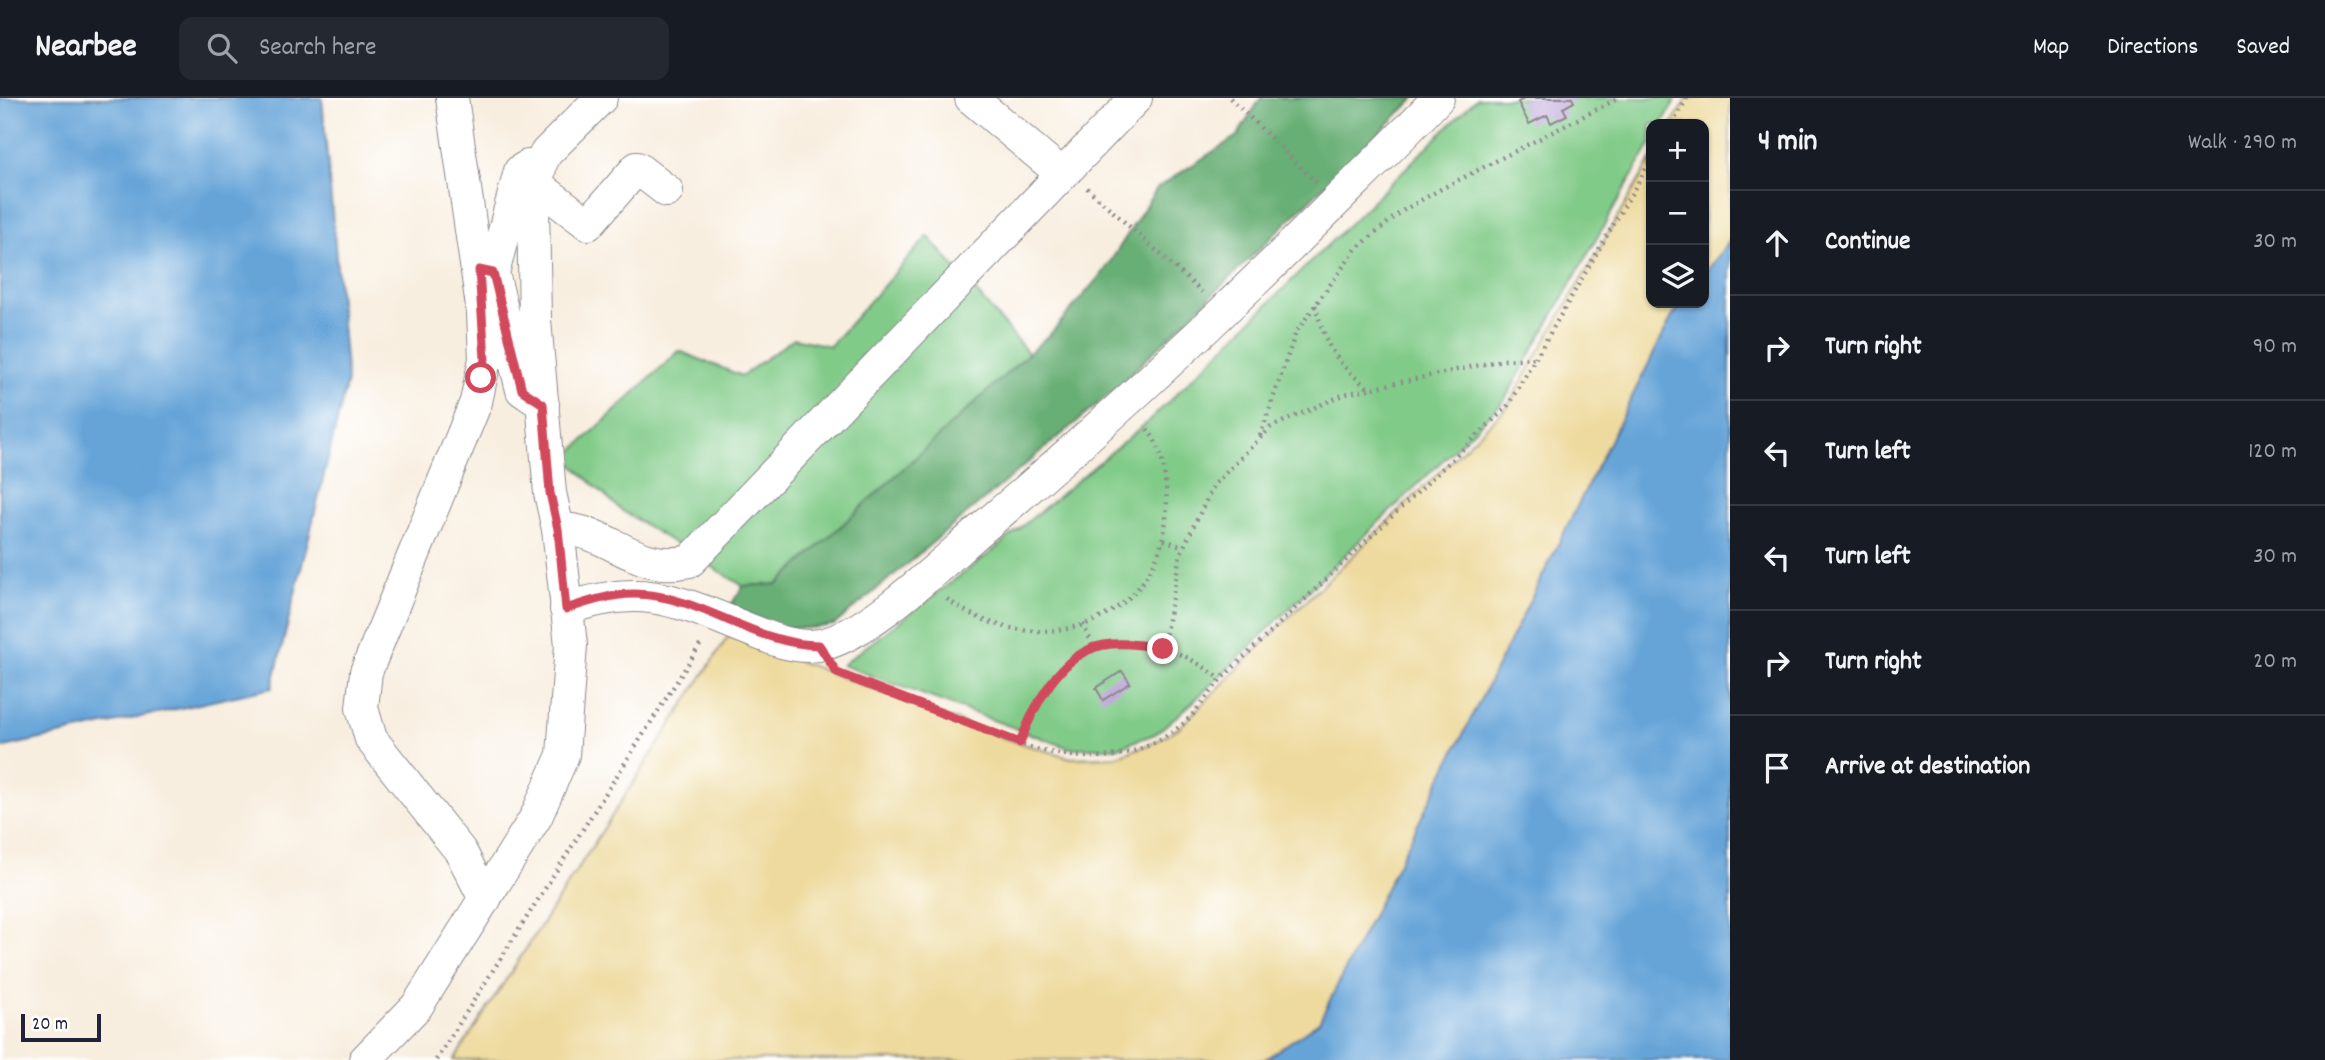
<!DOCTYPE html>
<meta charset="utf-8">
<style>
:root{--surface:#171b24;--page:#242831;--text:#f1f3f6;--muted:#9ea1a6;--line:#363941}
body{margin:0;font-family:Dekko,sans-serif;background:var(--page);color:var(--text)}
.controls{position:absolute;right:21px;top:21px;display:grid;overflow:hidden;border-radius:14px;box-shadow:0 2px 5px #0004}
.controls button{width:63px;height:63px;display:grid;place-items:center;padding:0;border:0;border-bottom:2px solid var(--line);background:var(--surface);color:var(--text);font:35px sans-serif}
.scale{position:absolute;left:21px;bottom:18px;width:80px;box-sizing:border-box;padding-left:7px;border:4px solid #22223b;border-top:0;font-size:19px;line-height:24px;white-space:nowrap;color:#22223b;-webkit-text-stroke:5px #fff;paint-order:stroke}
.stop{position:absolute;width:21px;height:21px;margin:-16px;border:5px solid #d1495b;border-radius:50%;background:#fff}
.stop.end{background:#d1495b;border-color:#fff;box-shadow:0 2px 7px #0008}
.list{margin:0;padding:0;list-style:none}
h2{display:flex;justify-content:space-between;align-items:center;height:91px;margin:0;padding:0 28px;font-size:30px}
h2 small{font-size:23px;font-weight:400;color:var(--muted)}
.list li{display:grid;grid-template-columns:46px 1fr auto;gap:21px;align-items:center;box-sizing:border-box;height:105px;padding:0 28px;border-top:2px solid var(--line)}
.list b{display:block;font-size:26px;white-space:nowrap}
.list em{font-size:23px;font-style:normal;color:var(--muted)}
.icon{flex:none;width:38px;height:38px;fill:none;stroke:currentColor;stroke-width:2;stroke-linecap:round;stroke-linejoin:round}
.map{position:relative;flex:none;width:1730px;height:962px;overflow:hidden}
header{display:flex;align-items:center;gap:42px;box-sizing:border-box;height:98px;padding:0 35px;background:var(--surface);border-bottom:2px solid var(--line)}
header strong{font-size:33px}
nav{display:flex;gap:38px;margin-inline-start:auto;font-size:24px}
.search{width:490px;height:63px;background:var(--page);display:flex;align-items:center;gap:18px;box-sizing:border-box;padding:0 24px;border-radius:14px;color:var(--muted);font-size:26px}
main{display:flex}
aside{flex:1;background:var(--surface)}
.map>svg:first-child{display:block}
</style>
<header>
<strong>Nearbee</strong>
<div class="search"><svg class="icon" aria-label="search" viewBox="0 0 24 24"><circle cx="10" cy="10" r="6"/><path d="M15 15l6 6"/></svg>Search here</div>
<nav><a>Map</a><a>Directions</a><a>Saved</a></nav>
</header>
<main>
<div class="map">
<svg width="1730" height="962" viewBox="0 0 1730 962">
<rect width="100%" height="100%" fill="#fff"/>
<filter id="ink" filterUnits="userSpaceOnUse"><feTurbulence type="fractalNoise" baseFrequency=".0143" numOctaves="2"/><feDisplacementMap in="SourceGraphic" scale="14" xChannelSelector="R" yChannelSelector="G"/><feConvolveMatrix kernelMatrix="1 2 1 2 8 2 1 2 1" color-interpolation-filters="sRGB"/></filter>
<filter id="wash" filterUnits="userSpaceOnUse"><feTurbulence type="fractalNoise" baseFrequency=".00686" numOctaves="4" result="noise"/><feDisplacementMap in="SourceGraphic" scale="28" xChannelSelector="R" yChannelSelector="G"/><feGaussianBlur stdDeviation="1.57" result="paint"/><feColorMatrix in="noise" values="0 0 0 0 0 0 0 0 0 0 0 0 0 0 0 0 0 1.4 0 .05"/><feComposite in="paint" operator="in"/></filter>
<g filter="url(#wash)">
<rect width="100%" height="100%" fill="#f8eedf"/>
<g fill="#81cb88" stroke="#527662" stroke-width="2">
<polygon points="1477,0 1677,0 1662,26 1651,26 1651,45 1504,303 1191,606 1155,636 1116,650 1069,650 842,567 990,455 1150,322"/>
<polygon points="928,138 1029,256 778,486 743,488 621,412 565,360 679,253 742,278 794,240 830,248"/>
</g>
<path fill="#68af74" stroke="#456858" stroke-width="2" d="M1261,0H1415L1111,295L834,527C782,535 776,530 731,507L743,488L778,486L1053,233L1105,172L1157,90L1237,38Z"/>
<g fill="#eeda9e" stroke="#887e6c" stroke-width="2">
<polygon points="1687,0 1730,0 1730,142 1704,177 1704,26 1672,26"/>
<polygon points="1651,62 1651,205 1683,205 1672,219 1319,924 1264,962 454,962 729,537 1006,641 1071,660 1115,659 1153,645 1180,629 1283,525 1507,309"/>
</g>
<g fill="#66a4d8" stroke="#44638a" stroke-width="2">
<polygon points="0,0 322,0 347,283 272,590 0,650"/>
<polygon points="1730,142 1730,962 1264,962 1319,924 1672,219 1683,205 1704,205 1704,177"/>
</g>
<g id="blocks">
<g fill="#b399d2">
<polygon points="1526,0 1572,0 1574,4 1563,10 1567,17 1551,25 1547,17 1529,26 1518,4"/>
<polygon points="1122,573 1130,585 1103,602 1096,590"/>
</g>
</g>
</g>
<g filter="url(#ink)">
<use href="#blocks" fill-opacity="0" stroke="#8d888d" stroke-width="2"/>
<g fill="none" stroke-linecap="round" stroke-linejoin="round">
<g stroke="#8d888d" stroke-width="34">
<g id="minor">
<polyline points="452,0 483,215 485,261 476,304 366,574 362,610 371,641 461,754 485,801"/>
<polyline points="971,0 1061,75"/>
<polyline points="528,68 520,73 493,175 522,292 543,306"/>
<polyline points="537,87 588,126 637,70 667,93"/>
<path d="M558,431C609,430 634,476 690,463L1136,0"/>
<path d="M566,511C645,484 677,503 750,532C772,541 795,551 819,547C864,541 943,464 979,433C1097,333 1212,227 1322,117C1361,78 1400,41 1438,0"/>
<polyline points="365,962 417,908 536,719 563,657 571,547 558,431 550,395 535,222 533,107 541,65 546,55 601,0"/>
</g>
</g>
<g stroke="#8d888d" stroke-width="4.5" stroke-dasharray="2 5" stroke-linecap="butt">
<polyline points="1230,0 1317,85"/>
<polyline points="1672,26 1687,0"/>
<polyline points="1087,90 1202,194"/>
<path d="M1315,207C1327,251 1334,262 1368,290"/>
<polyline points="1260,338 1296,234 1356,151 1402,113 1441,91 1619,0"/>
<polyline points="1164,442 1184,449"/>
<path d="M947,501C1045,573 1178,519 1166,390C1164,368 1161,348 1147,331"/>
<polyline points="1083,526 1094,550"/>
<polyline points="1163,550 1180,457 1196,423 1214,387 1271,329 1345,296 1503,262 1536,260"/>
<path d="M835,572C853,587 909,603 933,613C1012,644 1101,690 1179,629C1195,617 1208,596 1221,581L1507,309L1651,62"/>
<path d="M1020,645C1055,543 1133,514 1221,581"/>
<polyline points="436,962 702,544"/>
</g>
<use href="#minor" stroke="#fff" stroke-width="32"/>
</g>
</g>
<g fill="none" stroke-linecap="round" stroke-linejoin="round" filter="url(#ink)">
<path stroke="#d1495b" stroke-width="9" d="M481,280L485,261L479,172L493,175L522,292L543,306L550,395L558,431L566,511C587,504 611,496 634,496C700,496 753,547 819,547L837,575L1020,645C1033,609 1061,554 1104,547C1123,544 1144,547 1163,551"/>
</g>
</svg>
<div class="controls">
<button>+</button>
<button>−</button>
<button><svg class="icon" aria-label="layers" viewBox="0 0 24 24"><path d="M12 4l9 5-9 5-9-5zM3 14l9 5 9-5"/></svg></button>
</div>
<div class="scale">20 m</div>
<div class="stop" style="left:481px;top:280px"></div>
<div class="stop end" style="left:1163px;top:551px"></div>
</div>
<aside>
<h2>4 min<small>Walk · 290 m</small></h2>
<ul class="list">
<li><svg class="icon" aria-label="ahead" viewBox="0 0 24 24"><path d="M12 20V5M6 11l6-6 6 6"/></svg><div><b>Continue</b></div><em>30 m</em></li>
<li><svg class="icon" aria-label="right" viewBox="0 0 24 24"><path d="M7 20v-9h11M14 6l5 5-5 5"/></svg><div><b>Turn right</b></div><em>90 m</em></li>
<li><svg class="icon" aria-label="left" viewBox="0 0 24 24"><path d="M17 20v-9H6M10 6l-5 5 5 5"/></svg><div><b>Turn left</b></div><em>120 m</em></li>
<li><svg class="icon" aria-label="left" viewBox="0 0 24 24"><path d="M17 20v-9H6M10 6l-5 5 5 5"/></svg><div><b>Turn left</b></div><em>30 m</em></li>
<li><svg class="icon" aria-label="right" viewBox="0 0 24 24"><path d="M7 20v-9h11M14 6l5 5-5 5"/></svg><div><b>Turn right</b></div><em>20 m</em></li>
<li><svg class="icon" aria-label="arrive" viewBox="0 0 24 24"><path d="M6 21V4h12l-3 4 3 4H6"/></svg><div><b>Arrive at destination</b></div></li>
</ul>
</aside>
</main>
